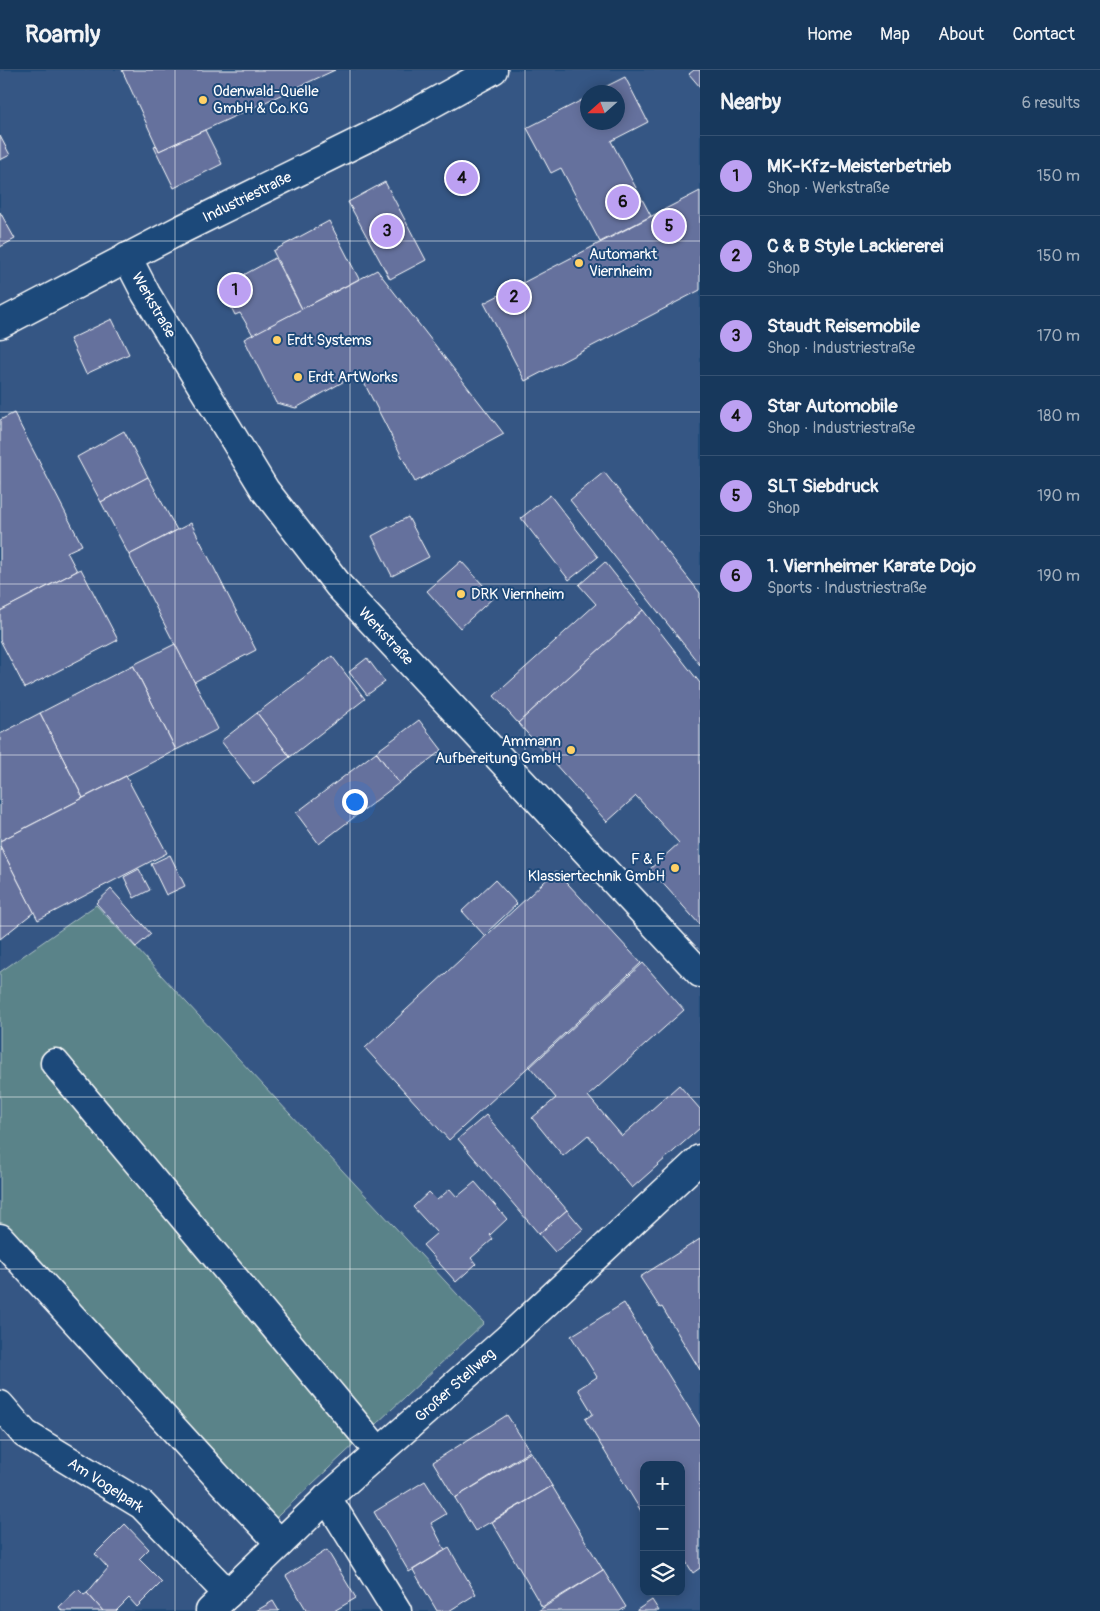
<!DOCTYPE html>
<meta charset="utf-8">
<style>
:root{--surface:#17385c;--page:#203f62;--text:#f1f3f6;--muted:#9eacbb;--line:#365272;--accent:#bca0f2}
body{margin:0;font-family:Pangolin,sans-serif;background:var(--page);color:var(--text)}
.controls{position:absolute;right:15px;bottom:15px;display:grid;overflow:hidden;border-radius:10px;box-shadow:0 2px 12px #0003}
.controls button{width:45px;height:45px;display:grid;place-items:center;padding:0;border:0;border-bottom:1px solid var(--line);background:var(--surface);color:var(--text);font:25px sans-serif}
.compass{position:absolute;left:580px;top:15px;width:45px;height:45px;border-radius:50%;background:var(--surface);box-shadow:0 2px 12px #0003;rotate:249deg}
.you{position:absolute;left:354px;top:731px;width:18px;height:18px;margin:-12px;border:4px solid #fff;border-radius:50%;background:#1a73e8;box-shadow:0 0 0 8px #1a73e833}
.badge{display:grid;place-items:center;width:32px;height:32px;border-radius:50%;background:var(--accent);color:#111;font-size:16px;font-weight:700}
.pin{position:absolute;translate:-50% -50%;border:2px solid #fff;box-shadow:0 1px 5px #0006}
.list{margin:0;padding:0;list-style:none}
h2{display:flex;justify-content:space-between;align-items:center;height:65px;margin:0;padding:0 20px;font-size:21px}
h2 small{font-size:16px;font-weight:400;color:var(--muted)}
.list li{display:grid;grid-template-columns:32px 1fr auto;gap:15px;align-items:center;box-sizing:border-box;height:80px;padding:0 20px;border-top:1px solid var(--line)}
.list b{display:block;font-size:19px;white-space:nowrap}
.list p{margin:0;font-size:16px;white-space:nowrap;color:var(--muted)}
.list em{font-size:16px;font-style:normal;color:var(--muted)}
.icon{flex:none;width:28px;height:28px;fill:none;stroke:currentColor;stroke-width:2;stroke-linecap:round;stroke-linejoin:round}
.map{position:relative;flex:none;width:700px;height:1541px;overflow:hidden}
header{display:flex;align-items:center;gap:30px;box-sizing:border-box;height:70px;padding:0 25px;background:var(--surface);border-bottom:1px solid var(--line)}
header strong{font-size:24px}
nav{display:flex;gap:28px;margin-inline-start:auto;font-size:18px}
main{display:flex}
aside{flex:1;background:var(--surface)}
.map>svg:first-child{display:block}
</style>
<header>
<strong>Roamly</strong>
<nav><a>Home</a><a>Map</a><a>About</a><a>Contact</a></nav>
</header>
<main>
<div class="map">
<svg width="700" height="1541" viewBox="0 0 700 1541">
<rect width="100%" height="100%" fill="#1f4a7a"/>
<filter id="ink" filterUnits="userSpaceOnUse"><feTurbulence type="fractalNoise" baseFrequency=".02" numOctaves="2"/><feDisplacementMap in="SourceGraphic" scale="10" xChannelSelector="R" yChannelSelector="G"/><feConvolveMatrix kernelMatrix="1 2 1 2 8 2 1 2 1" color-interpolation-filters="sRGB"/></filter>
<g filter="url(#ink)">
<path fill="#345684" fill-rule="evenodd" d="M0,0H700V1541H0ZM588,22H618V52H588ZM644,1395H681V1522H644Z"/>
<polygon fill="#5a8389" stroke="#acc1c4" points="96,835 484,1253 265,1458 0,1169 0,902"/>
<g fill="#65719d" stroke="#fff">
<polygon points="122,0 335,0 159,81"/>
<polygon points="694,0 700,0 700,17 689,4"/>
<polygon points="625,7 648,52 611,71 651,146 600,172 561,98 551,103 527,58 588,27 588,52 618,52 618,22 595,22"/>
<polygon points="205,60 222,94 174,118 154,77 157,76 159,81"/>
<polygon points="0,66 10,85 0,90"/>
<polygon points="385,112 426,190 390,209 348,132"/>
<polygon points="700,121 700,220 525,311 484,233"/>
<polygon points="0,142 15,169 0,177"/>
<polygon points="329,151 359,209 302,239 273,181"/>
<polygon points="275,188 302,239 253,265 240,243 235,245 231,237 235,234 225,215"/>
<polygon points="377,200 504,364 415,412 359,303 296,338 276,333 244,269"/>
<polygon points="112,249 129,284 86,304 70,269"/>
<polygon points="14,343 82,475 67,482 77,501 0,541 0,350"/>
<polygon points="124,361 148,407 101,432 77,387"/>
<polygon points="604,402 700,523 700,595 570,430"/>
<polygon points="148,407 177,460 129,485 101,432"/>
<polygon points="550,425 598,487 569,510 521,448"/>
<polygon points="408,447 429,487 392,506 372,466"/>
<polygon points="191,453 256,580 194,612 129,485"/>
<polygon points="461,491 494,527 460,558 427,521"/>
<polygon points="605,492 643,540 518,653 494,626 596,534 579,515"/>
<polygon points="81,499 118,570 25,618 0,570 0,541"/>
<polygon points="643,540 700,613 700,855 650,799 679,773 636,726 607,752 518,653"/>
<polygon points="175,574 218,659 176,680 133,595"/>
<polygon points="332,586 365,629 290,687 257,643"/>
<polygon points="367,588 385,612 367,625 349,602"/>
<polygon points="133,595 176,680 83,728 40,643"/>
<polygon points="40,643 83,728 0,771 0,664"/>
<polygon points="257,643 290,687 254,714 221,671"/>
<polygon points="419,650 442,680 399,713 376,682"/>
<polygon points="376,682 399,713 319,774 296,743"/>
<polygon points="126,706 167,783 38,850 0,776 0,771"/>
<polygon points="0,776 34,842 0,869"/>
<polygon points="170,785 185,816 166,825 151,794"/>
<polygon points="139,799 150,820 134,828 124,807"/>
<polygon points="556,801 641,893 449,1070 365,978"/>
<polygon points="495,810 517,834 484,865 462,841"/>
<polygon points="111,819 151,864 136,877 96,833"/>
<polygon points="643,893 684,940 588,1026 622,1066 679,1015 700,1039 700,1058 632,1118 588,1065 563,1086 532,1048 556,1028 530,997"/>
<polygon points="486,1045 567,1140 539,1164 458,1069"/>
<polygon points="475,1112 507,1149 490,1165 493,1169 471,1188 476,1194 456,1212 423,1175 437,1163 413,1137 429,1122 437,1130 450,1119 457,1127"/>
<polygon points="567,1140 583,1159 555,1182 539,1164"/>
<polygon points="700,1169 700,1300 662,1237 660,1238 640,1207"/>
<polygon points="624,1233 700,1356 700,1498 693,1503 681,1484 681,1395 644,1395 644,1446 585,1349 593,1344 578,1319 597,1307 571,1266"/>
<polygon points="507,1345 530,1381 455,1428 433,1392"/>
<polygon points="531,1382 552,1416 475,1461 455,1428"/>
<polygon points="425,1411 446,1444 431,1453 445,1480 409,1502 374,1442"/>
<polygon points="552,1416 603,1500 542,1537 492,1452"/>
<polygon points="125,1454 149,1479 139,1489 162,1512 137,1537 129,1528 116,1541 103,1541 87,1523 108,1498 95,1484"/>
<polygon points="449,1478 476,1524 449,1541 437,1541 413,1500"/>
<polygon points="327,1480 356,1528 334,1541 307,1541 286,1506"/>
<polygon points="603,1500 626,1537 620,1541 538,1541"/>
<polygon points="78,1519 84,1525 87,1523 103,1541 62,1541 59,1537"/>
<polygon points="652,1530 659,1541 637,1541 637,1540"/>
<polygon points="273,1531 279,1541 256,1541"/>
</g>
<g fill="none" stroke-linecap="round" stroke-linejoin="round">
<g stroke="#fff" stroke-width="31">
<g id="minor">
<polyline points="127,187 146,224 265,420 339,516 700,903"/>
<polyline points="0,254 182,159 393,55 493,0"/>
<polyline points="55,993 379,1382"/>
<polyline points="0,1168 224,1414 280,1473"/>
<polyline points="0,1335 25,1364 142,1435 228,1524"/>
<polyline points="327,1428 397,1541"/>
<polyline points="210,1541 327,1428 507,1269 700,1089"/>
</g>
</g>
<use href="#minor" stroke="#1f4a7a" stroke-width="28"/>
</g>
</g>
<path fill="none" stroke="#fff" stroke-width="1" stroke-opacity="0.55" d="M175,0V1541M350,0V1541M525,0V1541M0,171H700M0,342H700M0,514H700M0,685H700M0,856H700M0,1027H700M0,1199H700M0,1370H700"/>
<g fill="#ffd166" stroke="#1f4a7a" stroke-width="2">
<circle cx="203" cy="30" r="5"/>
<circle cx="579" cy="193" r="5"/>
<circle cx="277" cy="270" r="5"/>
<circle cx="298" cy="307" r="5"/>
<circle cx="461" cy="524" r="5"/>
<circle cx="571" cy="680" r="5"/>
<circle cx="675" cy="798" r="5"/>
</g>
<g text-anchor="middle" stroke-width="4" stroke-linejoin="round" paint-order="stroke">
<g font-size="15" fill="#fff" stroke="#1f4a7a" text-anchor="start">
<text x="213" y="26">Odenwald-Quelle<tspan x="213" dy="17">GmbH &amp; Co.KG</tspan></text>
<text x="589" y="189">Automarkt<tspan x="589" dy="17">Viernheim</tspan></text>
<text x="287" y="275">Erdt Systems</text>
<text x="308" y="312">Erdt ArtWorks</text>
<text x="471" y="529">DRK Viernheim</text>
<text x="561" y="676" text-anchor="end">Ammann<tspan x="561" dy="17">Aufbereitung GmbH</tspan></text>
<text x="665" y="794" text-anchor="end">F &amp; F<tspan x="665" dy="17">Klassiertechnik GmbH</tspan></text>
</g>
<g font-size="15" fill="#fff" stroke="#1f4a7a">
<text transform="translate(247 127) rotate(-26)" y="5">Industriestraße</text>
<text transform="translate(154 235) rotate(60)" y="5">Werkstraße</text>
<text transform="translate(386 566) rotate(47)" y="5">Werkstraße</text>
<text transform="translate(455 1315) rotate(-42)" y="5">Großer Stellweg</text>
<text transform="translate(106 1415) rotate(33)" y="5">Am Vogelpark</text>
</g>
</g>
</svg>
<div class="controls">
<button>+</button>
<button>−</button>
<button><svg class="icon" aria-label="layers" viewBox="0 0 24 24"><path d="M12 4l9 5-9 5-9-5zM3 14l9 5 9-5"/></svg></button>
</div>
<svg class="compass" viewBox="-18 -18 36 36"><path d="M0-13l5 13h-10z" fill="#e53935"/><path d="M0 13l5-13h-10z" fill="#9eacbb"/></svg>
<div class="you"></div>
<div class="pin badge" style="left:235px;top:220px">1</div>
<div class="pin badge" style="left:514px;top:227px">2</div>
<div class="pin badge" style="left:387px;top:161px">3</div>
<div class="pin badge" style="left:462px;top:108px">4</div>
<div class="pin badge" style="left:669px;top:156px">5</div>
<div class="pin badge" style="left:623px;top:132px">6</div>
</div>
<aside>
<h2>Nearby<small>6 results</small></h2>
<ul class="list">
<li><span class="badge">1</span><div><b>MK-Kfz-Meisterbetrieb</b><p>Shop · Werkstraße</p></div><em>150 m</em></li>
<li><span class="badge">2</span><div><b>C &amp; B Style Lackiererei</b><p>Shop</p></div><em>150 m</em></li>
<li><span class="badge">3</span><div><b>Staudt Reisemobile</b><p>Shop · Industriestraße</p></div><em>170 m</em></li>
<li><span class="badge">4</span><div><b>Star Automobile</b><p>Shop · Industriestraße</p></div><em>180 m</em></li>
<li><span class="badge">5</span><div><b>SLT Siebdruck</b><p>Shop</p></div><em>190 m</em></li>
<li><span class="badge">6</span><div><b>1. Viernheimer Karate Dojo</b><p>Sports · Industriestraße</p></div><em>190 m</em></li>
</ul>
</aside>
</main>
